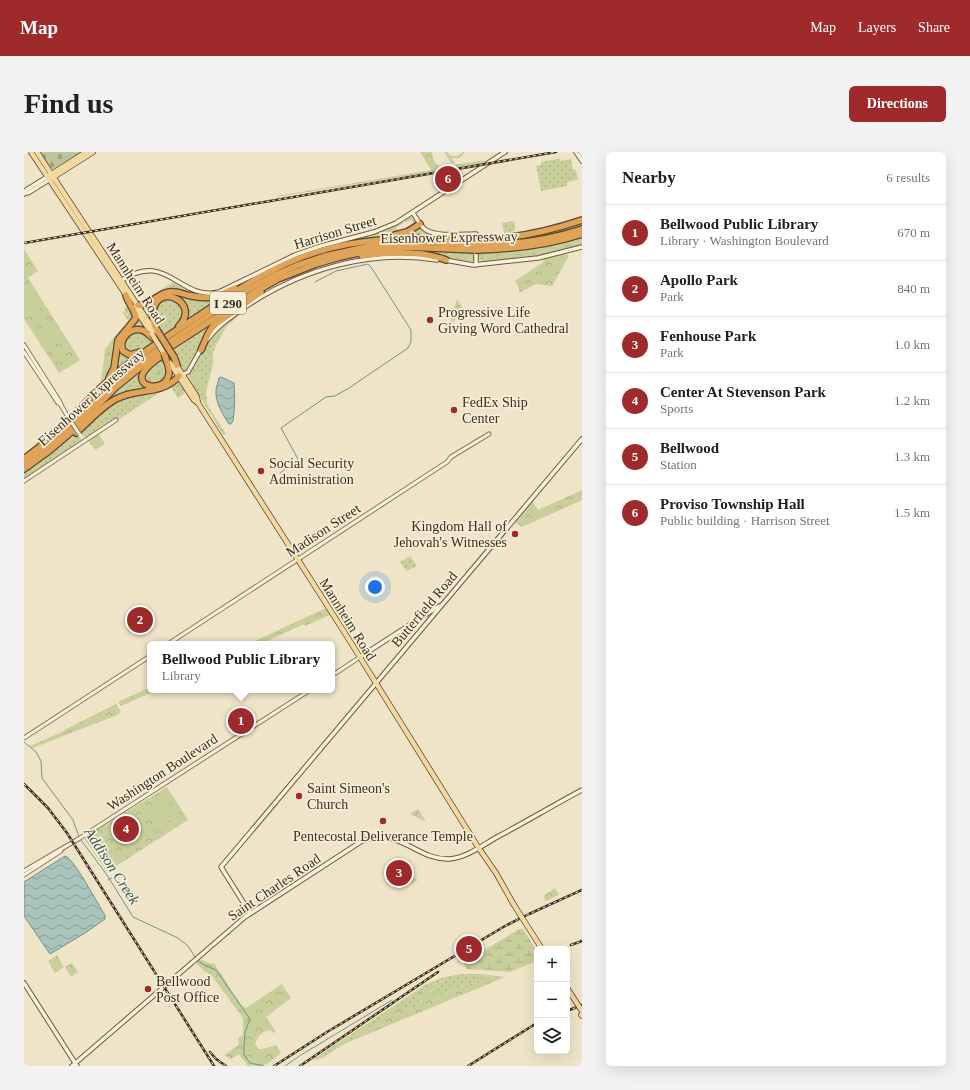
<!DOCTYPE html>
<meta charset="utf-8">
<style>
:root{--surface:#fff;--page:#f2f2f2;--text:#202124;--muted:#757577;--line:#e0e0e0;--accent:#9e2a2b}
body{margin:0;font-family:Georgia,serif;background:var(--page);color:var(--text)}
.controls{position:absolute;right:12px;bottom:12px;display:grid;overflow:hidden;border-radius:6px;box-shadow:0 4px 16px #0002}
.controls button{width:36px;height:36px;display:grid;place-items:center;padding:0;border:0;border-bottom:1px solid var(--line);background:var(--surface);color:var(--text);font:20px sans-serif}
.you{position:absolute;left:351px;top:435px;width:14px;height:14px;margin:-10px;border:3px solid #fff;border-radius:50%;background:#1a73e8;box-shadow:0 0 0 6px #1a73e833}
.badge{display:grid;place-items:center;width:26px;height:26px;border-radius:50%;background:var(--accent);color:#fff;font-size:13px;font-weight:700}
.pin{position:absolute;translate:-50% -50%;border:2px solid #fff;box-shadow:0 1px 4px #0006}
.popup{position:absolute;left:123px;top:489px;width:188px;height:52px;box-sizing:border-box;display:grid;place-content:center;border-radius:6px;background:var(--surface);filter:drop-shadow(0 1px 3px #0005);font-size:13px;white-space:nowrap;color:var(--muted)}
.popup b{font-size:15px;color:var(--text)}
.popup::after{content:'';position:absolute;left:50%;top:100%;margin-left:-8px;border:8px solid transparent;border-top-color:var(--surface)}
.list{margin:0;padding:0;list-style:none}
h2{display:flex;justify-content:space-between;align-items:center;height:52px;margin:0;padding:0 16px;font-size:17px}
h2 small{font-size:13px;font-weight:400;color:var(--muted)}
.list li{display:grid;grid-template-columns:26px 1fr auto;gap:12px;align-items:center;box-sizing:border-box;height:56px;padding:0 16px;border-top:1px solid var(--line)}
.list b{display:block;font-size:15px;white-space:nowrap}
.list p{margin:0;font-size:13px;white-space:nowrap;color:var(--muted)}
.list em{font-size:13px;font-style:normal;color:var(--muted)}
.icon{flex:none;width:22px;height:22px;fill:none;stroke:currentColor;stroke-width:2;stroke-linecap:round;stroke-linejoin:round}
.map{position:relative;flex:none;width:558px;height:914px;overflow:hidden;border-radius:6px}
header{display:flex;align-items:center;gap:24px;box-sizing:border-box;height:56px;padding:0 20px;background:var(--accent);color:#fff}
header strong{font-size:19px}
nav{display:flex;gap:22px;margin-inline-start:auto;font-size:14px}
.intro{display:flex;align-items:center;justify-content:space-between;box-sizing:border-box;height:96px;padding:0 24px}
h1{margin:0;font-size:28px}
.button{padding:10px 18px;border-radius:6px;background:var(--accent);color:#fff;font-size:14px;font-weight:700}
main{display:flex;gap:24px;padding:0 24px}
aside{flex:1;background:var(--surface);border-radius:6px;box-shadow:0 4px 16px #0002}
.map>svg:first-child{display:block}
</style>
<header>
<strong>Map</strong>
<nav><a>Map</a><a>Layers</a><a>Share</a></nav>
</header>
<div class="intro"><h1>Find us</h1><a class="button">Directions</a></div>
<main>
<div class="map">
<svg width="558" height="914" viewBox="0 0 558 914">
<defs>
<pattern id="grass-dots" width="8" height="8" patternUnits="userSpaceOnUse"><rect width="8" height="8" fill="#c9cf9b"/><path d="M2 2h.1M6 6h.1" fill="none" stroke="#aeb285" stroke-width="1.8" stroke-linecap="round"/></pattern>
<pattern id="forest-crowns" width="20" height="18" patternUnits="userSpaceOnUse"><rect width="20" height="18" fill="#c9cf9b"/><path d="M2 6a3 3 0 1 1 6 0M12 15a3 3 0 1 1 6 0" fill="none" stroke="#aeb285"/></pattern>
<pattern id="wetland-marsh" width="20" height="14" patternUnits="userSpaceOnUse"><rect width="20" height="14" fill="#c9cf9b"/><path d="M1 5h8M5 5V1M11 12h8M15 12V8" fill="none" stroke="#aeb285"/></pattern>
<pattern id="cemetery-stones" width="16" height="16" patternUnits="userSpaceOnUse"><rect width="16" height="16" fill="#bfc49a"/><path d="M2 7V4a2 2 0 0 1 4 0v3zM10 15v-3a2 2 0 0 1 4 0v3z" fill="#9ca07d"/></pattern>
<pattern id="water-waves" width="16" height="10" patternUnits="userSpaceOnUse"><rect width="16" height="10" fill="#a9c4bc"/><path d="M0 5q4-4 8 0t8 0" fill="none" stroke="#8ba098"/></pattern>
</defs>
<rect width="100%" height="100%" fill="#f0e4c8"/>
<g fill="url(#grass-dots)">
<polygon points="543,5 536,7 536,9 547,7 549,18 552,18 554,28 543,30 543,34 517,39 512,14 517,13 517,10"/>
<polygon points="387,65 391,68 392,72 376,81 330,88 283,100 344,83 377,69 379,71 373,75 372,77 375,79 378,79 388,73 389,71 387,68 382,70 381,68"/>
<polygon points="490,69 491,79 480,81 478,71"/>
<path d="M558,70V74C524,84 490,90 454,90Z"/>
<polygon points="395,75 410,83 378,83"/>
<path d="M558,85V94C530,101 503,107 474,109C468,109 461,110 455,108L453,100C489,101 524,96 558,85Z"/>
<polygon points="385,99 451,100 450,109 440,110"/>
<polygon points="151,129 171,140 188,142 187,145 152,139 121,151 116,151"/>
<polygon points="145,141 177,147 205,141 160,171 161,167 154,146 135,147 129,171 119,155"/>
<polygon points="97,142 99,143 111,165 107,168 100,157 104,153"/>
<path d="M144,146L154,149L160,163L153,174L138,184C132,169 128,167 134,151Z"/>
<path d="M237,146L238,147L215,162L207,171L206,170L199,180L189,200V212L182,240L183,252L187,259L202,282L199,283L165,226V223C171,211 177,197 185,187C199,170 219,158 237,146Z"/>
<polygon points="433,147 442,161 426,171"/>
<polygon points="116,167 124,180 109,178 96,194 110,204 89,222 93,193 114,168"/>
<polygon points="195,167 181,185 162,219 160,220 148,200"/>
<path d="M110,180C119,180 123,182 129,190C118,197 113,203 100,199V188Z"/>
<polygon points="139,206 143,214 142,226 131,234 120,229 122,219"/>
<polygon points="124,213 117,224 129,236 116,239 77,254 92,239"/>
<polygon points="152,230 157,232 161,239 160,242 154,246 146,234 94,268 93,267 63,286 59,284 56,279 86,252 107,243 134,240"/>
<polygon points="53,282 58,287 57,291 0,328 0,321 20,308"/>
<polygon points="386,404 393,414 382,419 376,410"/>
<polygon points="437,822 458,822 458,829 435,835 415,845 405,841 422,828 409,832 398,848 389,856 380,858 363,865 347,875 331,882 319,889 320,892 300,905 291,908 290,907 401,833 417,826"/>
</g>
<g fill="url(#forest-crowns)">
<path d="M396,0H408C409,7 410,12 417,15L461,8L456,12L253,45V44L407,18Z"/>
<path d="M558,85V92L536,99H514L507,103L497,104L490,105L480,102C472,108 466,108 457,104L456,100C490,101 525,96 558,85Z"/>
<polygon points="0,97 14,119 4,126 56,208 35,221 0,167"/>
<polygon points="543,102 545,104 528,134 512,132 495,141 495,136 491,129 518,111 520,107"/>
<polygon points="100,159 105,165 107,170 95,183 89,192 85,221 77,230 81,197 95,179 106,171 98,160"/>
<polygon points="74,281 81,292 71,298 64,288"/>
<polygon points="558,338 558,348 498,375 491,370 508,349 514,358"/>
<polygon points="302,456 306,463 281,474 280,472 237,492 224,492"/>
<polygon points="118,459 125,470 114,477 107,466"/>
<polygon points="126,535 126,538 133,538 97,554 94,550"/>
<polygon points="92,552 97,560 93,563 9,596 6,594 38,580 42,577"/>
<polygon points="143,635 164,668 83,720 60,686"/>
<polygon points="394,657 402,670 386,662"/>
<polygon points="366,715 394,728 379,736"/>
<polygon points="531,736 535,743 522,749 519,744"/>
<polygon points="33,803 40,815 31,821 24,809"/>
<path d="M176,807L188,812L190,811L217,853L222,856L258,832L267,846L242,865L252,880L250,881L246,878C237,880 234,884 231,892L234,897H238L252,893L257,901C243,913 243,914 224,914L215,902L207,907L200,903L215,893L214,886L219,883V866L188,824L180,819L172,811Z"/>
<polygon points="48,811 54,820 47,825 41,815"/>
<path d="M458,822L481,825L320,892L319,889C333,881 348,874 362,865V860L375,855L380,858L389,856L398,849L395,840L409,832L423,828L405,840L415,845L435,835L458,829Z"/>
</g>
<g fill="url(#wetland-marsh)">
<path d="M133,214L137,221L136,223L127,229V232L123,231C120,224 121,220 127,215L129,216Z"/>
<polygon points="495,777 499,777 513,799 513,809 486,820 442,817 440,811"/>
</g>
<polygon fill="url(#cemetery-stones)" points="16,0 58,0 30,17 26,16"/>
<g fill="#c9cf9b">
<path d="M420,0H423C428,6 434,5 439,0H441L436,6H428L431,11L428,12Z"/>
<polygon points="0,146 10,147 18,155 4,164 1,163"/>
<path d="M33,173C38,183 35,192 25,197L17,183L18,180Z"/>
<path d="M176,213C178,218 177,221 177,227C177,230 179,233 179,237H177L174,236L170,227L173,216Z"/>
<polygon points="142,640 147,646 144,648 146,648 144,663 147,659 151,656 157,666 148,673 144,665 142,679 128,678 132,648 138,648 135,643"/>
<polygon points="122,652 125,659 119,664 115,657"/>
<polygon points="73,680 79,689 67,696 61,688"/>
</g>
<g fill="url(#water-waves)" stroke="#6f938a">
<path d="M197,225L210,231C211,244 211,256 209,269L207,272H205C199,263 191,250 192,239C192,235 194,231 195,226Z"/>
<path d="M77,694H80C84,698 85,705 80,709L77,707L71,697Z"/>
<path d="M41,704C50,706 74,753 81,763V767L61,781L26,802L0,764V730Z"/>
</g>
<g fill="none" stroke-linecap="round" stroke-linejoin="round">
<g stroke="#6f938a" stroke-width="1">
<polyline points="256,321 274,307 257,276 302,245 311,244 325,236 384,196 387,190 387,178 347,115 344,112 312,119 291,130"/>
<polyline points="0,590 12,600 17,609 18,626 49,668 55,685"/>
<polyline points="57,688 83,723 109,765 154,786 164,794 173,808 180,813 192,818 226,867 221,880 220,895 220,903 226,911 240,914"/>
<polyline points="84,728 88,726"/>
<polyline points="261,914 277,903 368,848"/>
</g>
<g stroke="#8d765c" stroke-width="5">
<g id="tertiary">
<polyline points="0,193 36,250 37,253"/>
<polyline points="0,200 34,251 37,253 44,265"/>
<polyline points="0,329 92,268"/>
<polyline points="144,492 423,310 427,305 465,282"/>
<polyline points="312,521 336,505"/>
<polyline points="0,586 126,504"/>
<polyline points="0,719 56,686 286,538"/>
<polyline points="0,723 37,699"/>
</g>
</g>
<g stroke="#6f573f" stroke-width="5.5">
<g id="secondary">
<polyline points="552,0 558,9"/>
<polyline points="556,0 558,4"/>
<polyline points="1,41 4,41 25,28"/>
<polyline points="0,42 2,38 23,25"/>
<path d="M389,61C393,67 396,74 402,78C413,85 439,82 452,82V88"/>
<polyline points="421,108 449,113 514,106 558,95"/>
<polyline points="452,113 452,96"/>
<path d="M95,130C143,96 155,150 195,140L271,103L297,94L350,80L372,71L481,0"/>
<path d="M184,187C194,173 210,163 224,153C279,117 347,97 413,108"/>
<polyline points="157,223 164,220 177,197"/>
<polyline points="336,505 415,454"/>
<polyline points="226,761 197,715 558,287"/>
<polyline points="0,831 53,914"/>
<path d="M48,914L221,765L338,689C376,674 391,708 425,707C443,706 460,692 475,684C503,669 530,653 558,638"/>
</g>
</g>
<g stroke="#5b4430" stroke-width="6">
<g id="primary">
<polyline points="7,0 104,146"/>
<path d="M13,0C53,60 92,120 131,180"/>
<polyline points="26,23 62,0"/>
<polyline points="28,26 69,0"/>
<polyline points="110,155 128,182"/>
<polyline points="144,208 170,248 174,251 324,486 454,695 472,721 490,753"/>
<polyline points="151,211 173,245 174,251"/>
<polyline points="557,863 558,864"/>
</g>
</g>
<g stroke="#5b4430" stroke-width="8">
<g id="motorway">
<polyline points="371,83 383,80 396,72"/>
<path d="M456,87C491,87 525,79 558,68"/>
<path d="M454,93C489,93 524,88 558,77"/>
<path d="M454,98C489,97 524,93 558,82"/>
<path d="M338,104C364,100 397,98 422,108"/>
<path d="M114,153C125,155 134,141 145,140C151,139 157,141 163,143C186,148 191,146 211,136"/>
<path d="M134,180C129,172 127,164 130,155C139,131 176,153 155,174"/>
<polyline points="177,198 184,182 189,174 237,140"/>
<path d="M116,200L106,203L99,199C94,188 105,175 118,178C124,180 126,185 131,187"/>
<path d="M142,201C135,206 127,210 122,217C103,239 156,243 143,210"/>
<polyline points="150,205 153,213"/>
<path d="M85,226L90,216L94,188L112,166C111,158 104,151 102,143"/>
<path d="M52,281C64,270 80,252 94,246C114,236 139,243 155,224"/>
<path d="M1,306C35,282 60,249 92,222C118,200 147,182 176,163C207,142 238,121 273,107C329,84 389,85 449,87"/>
<polyline points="0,311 38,283 79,242 110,214 218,141 251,123 274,113 301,104 347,94 399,90 451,93"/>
<polyline points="0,317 25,299 44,283 92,235 119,213 231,140 254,127 292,112 316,105 344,99 383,95 451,98"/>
</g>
</g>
<use href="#tertiary" stroke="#faf1dc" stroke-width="3"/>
<use href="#secondary" stroke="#faf1dc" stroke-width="3.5"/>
<use href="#primary" stroke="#f3d9a0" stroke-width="4.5"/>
<use href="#motorway" stroke="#e0a458" stroke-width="5.5"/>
<g stroke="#3d2e20" stroke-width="2.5">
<g id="rail">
<polyline points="0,91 532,0"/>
<polyline points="0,632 24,656 43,681 190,914"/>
<polyline points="547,793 558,789"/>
<polyline points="543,859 558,853"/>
<polyline points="186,900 192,907 202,914"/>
<polyline points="250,914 303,880 481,774 505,762 558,738"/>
<polyline points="276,914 414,820"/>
<polyline points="444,914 513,871"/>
</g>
</g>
<use href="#rail" stroke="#f7eed8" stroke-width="1" stroke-dasharray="3" stroke-linecap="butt"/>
<g stroke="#8d765c" stroke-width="5" stroke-linecap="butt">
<polyline id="tertiary-bridge" points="44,265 56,283"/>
</g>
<g stroke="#5b4430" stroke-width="6" stroke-linecap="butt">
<g id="primary-bridge">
<polyline points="128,182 142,205"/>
<polyline points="490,753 518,797"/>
<polyline points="543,836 558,859"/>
</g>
</g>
<g stroke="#5b4430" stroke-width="8" stroke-linecap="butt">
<g id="motorway-bridge">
<polyline points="449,87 456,87"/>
<polyline points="451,93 454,93"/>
<polyline points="451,98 454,98"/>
<polyline points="134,180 150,205"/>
<polyline points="140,202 143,210"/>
</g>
</g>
<use href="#tertiary-bridge" stroke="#faf1dc" stroke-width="3"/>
<use href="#primary-bridge" stroke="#f3d9a0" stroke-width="4.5"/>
<use href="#motorway-bridge" stroke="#e0a458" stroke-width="5.5"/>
</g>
<g fill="#9e2a2b" stroke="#f7eed8" stroke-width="1.5">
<circle cx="406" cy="168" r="4"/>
<circle cx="430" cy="258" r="4"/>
<circle cx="237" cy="319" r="4"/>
<circle cx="491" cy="382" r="4"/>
<circle cx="275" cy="644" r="4"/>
<circle cx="359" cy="669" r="4"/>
<circle cx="124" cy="837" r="4"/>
</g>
<g text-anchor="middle" stroke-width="3.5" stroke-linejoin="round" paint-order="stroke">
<rect fill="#f7eed8" stroke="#756857" stroke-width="1" x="186" y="140" width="36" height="22" rx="3"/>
<g font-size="13" font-weight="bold" fill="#3d2e20">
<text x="204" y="156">I 290</text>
</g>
<g font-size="14" fill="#3d2e20" stroke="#f7eed8">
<text transform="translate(311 80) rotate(-17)" y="5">Harrison Street</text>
<text transform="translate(425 85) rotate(-1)" y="5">Eisenhower Expressway</text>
<text transform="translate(112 131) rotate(57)" y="5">Mannheim Road</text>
<text transform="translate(67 245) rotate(-42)" y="5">Eisenhower Expressway</text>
<text transform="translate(299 378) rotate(-33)" y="5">Madison Street</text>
<text transform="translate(400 457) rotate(-50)" y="5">Butterfield Road</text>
<text transform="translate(324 467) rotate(58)" y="5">Mannheim Road</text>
<text transform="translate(138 620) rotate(-33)" y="5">Washington Boulevard</text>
<text transform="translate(250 735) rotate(-34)" y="5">Saint Charles Road</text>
</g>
<g font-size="14" fill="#3d2e20" stroke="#f7eed8" text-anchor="start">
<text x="414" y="165">Progressive Life<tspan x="414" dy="16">Giving Word Cathedral</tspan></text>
<text x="438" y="255">FedEx Ship<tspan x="438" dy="16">Center</tspan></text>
<text x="245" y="316">Social Security<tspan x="245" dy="16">Administration</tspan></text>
<text x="483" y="379" text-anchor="end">Kingdom Hall of<tspan x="483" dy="16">Jehovah's Witnesses</tspan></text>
<text x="283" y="641">Saint Simeon's<tspan x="283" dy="16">Church</tspan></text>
<text x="359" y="689" text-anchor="middle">Pentecostal Deliverance Temple</text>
<text x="132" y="834">Bellwood<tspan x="132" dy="16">Post Office</tspan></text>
</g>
<g font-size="15" font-style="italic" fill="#2f5d5a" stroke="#f7eed8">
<text transform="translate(88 714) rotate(57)" y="5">Addison Creek</text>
</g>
</g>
</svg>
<div class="controls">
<button>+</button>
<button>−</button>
<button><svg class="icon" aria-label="layers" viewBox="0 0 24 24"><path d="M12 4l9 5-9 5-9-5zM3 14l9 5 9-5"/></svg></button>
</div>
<div class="you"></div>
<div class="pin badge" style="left:217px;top:569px">1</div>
<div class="popup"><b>Bellwood Public Library</b>Library</div>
<div class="pin badge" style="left:116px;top:468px">2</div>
<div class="pin badge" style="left:375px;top:721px">3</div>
<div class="pin badge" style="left:102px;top:677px">4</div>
<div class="pin badge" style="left:445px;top:797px">5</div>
<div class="pin badge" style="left:424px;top:27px">6</div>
</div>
<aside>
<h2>Nearby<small>6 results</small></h2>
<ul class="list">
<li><span class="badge">1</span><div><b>Bellwood Public Library</b><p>Library · Washington Boulevard</p></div><em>670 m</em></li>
<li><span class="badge">2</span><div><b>Apollo Park</b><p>Park</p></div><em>840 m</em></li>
<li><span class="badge">3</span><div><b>Fenhouse Park</b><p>Park</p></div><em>1.0 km</em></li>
<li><span class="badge">4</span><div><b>Center At Stevenson Park</b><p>Sports</p></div><em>1.2 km</em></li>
<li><span class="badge">5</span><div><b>Bellwood</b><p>Station</p></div><em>1.3 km</em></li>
<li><span class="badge">6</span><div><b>Proviso Township Hall</b><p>Public building · Harrison Street</p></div><em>1.5 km</em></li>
</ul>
</aside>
</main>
